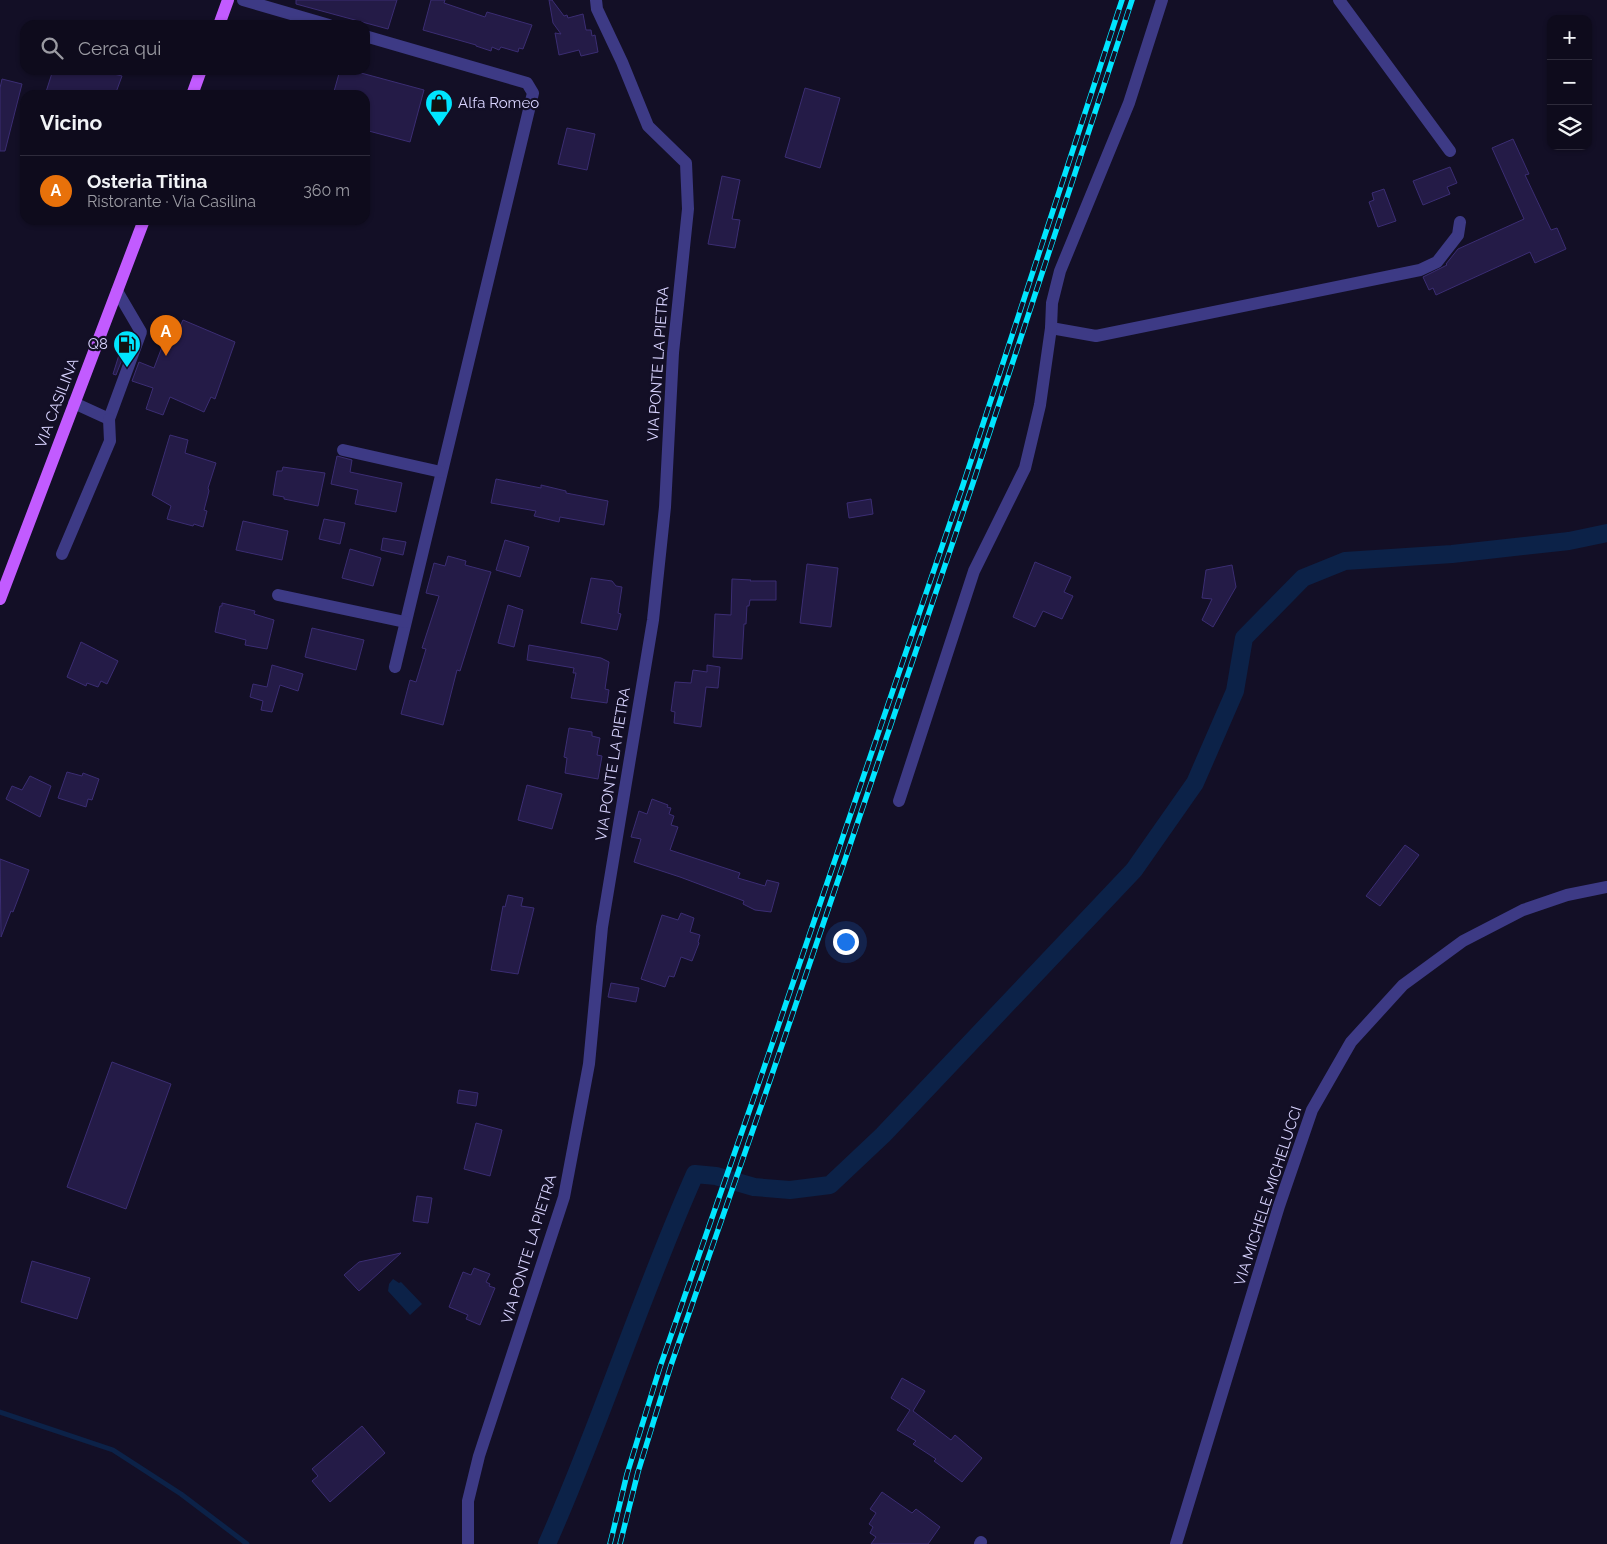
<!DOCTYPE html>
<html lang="it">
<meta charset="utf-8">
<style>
:root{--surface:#0e0b1c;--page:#171425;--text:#f1f3f6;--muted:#9b9ba3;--line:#2e2b3b;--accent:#00e5ff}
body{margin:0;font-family:Raleway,sans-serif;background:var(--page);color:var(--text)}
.controls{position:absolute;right:15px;top:15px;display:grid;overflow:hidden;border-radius:10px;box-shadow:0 1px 4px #0004}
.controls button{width:45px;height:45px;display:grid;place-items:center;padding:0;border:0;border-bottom:1px solid var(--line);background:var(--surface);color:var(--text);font:25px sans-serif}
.you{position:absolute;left:845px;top:941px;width:18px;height:18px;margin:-12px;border:4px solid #fff;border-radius:50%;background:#1a73e8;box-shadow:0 0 0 8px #1a73e833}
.badge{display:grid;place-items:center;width:32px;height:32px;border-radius:50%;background:var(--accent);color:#fff;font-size:16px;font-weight:700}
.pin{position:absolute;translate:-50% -41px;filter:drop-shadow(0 1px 2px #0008)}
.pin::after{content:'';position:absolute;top:26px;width:18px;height:15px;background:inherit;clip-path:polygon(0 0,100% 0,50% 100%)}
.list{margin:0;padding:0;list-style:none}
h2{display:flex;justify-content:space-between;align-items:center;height:65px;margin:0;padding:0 20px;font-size:21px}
h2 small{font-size:16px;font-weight:400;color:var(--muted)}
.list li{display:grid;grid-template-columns:32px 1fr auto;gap:15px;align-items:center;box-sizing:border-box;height:70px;padding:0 20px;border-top:1px solid var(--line)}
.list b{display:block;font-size:19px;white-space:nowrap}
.list p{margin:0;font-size:16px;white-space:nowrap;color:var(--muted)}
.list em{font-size:16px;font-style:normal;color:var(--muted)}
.icon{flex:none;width:28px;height:28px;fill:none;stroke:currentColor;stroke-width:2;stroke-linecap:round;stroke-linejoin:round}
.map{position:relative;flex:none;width:1607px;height:1544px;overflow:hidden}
.search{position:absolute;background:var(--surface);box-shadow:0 1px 4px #0004;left:20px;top:20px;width:350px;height:55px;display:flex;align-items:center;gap:12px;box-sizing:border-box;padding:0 18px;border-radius:15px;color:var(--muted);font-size:19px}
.panel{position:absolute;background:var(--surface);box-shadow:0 1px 4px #0004;left:20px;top:90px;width:350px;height:135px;border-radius:15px}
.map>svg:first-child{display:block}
</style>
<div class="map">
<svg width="1607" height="1544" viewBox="0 0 1607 1544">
<rect width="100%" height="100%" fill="#130f26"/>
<polygon fill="#0c2248" points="393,1279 399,1283 401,1282 422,1304 410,1315 388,1291 389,1284"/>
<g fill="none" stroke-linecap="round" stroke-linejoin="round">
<polyline stroke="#0c2248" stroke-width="5" points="0,1412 113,1450 181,1494 247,1544"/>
<path stroke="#0c2248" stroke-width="18" d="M547,1544C601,1423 641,1295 695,1174L716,1176L754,1187L790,1190L830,1185L883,1135L1134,870L1195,783L1235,691L1244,638L1303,578L1345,561L1452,554L1569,541L1607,533"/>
</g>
<g fill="#241b47" stroke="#3b2d73">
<polygon points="296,0 397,0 388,29 296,4"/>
<polygon points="431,0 445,0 444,3 485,17 487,12 532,25 523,49 519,48 518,52 501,47 499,50 492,47 491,51 476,46 476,45 423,30"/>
<polygon points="549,0 552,0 564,16 567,15 568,18 583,14 586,30 591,30 592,36 595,35 598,52 581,56 579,50 559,55 555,33 561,34 553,23"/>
<polygon points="53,70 98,70 122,76 115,95 45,95"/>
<polygon points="340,70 350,70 424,90 410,142 365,130 365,95 333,95"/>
<polygon points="2,79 22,84 5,151 0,151 0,88"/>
<polygon points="805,88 840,98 820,168 785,157"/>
<polygon points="567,128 595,134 587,170 558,164"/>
<polygon points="1513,139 1529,174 1525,175 1551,230 1557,228 1566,249 1535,263 1530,252 1436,295 1433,288 1429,290 1423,277 1447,265 1446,264 1458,249 1524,219 1492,148"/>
<polygon points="1450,167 1457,183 1447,187 1450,194 1423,205 1413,181"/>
<polygon points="722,176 740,180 732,219 740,220 735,248 708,244"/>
<polygon points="1384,189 1396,221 1378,227 1369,202 1374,200 1372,193"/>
<polygon points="183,320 235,342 215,399 211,397 204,412 170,397 163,415 146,409 153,388 132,381 139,362 154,368 168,331 176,335"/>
<polygon points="119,355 123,357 116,375 113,374"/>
<polygon points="170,435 188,440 185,453 216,463 208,488 209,491 204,510 207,511 203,527 194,524 193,526 167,519 171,506 152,495"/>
<polygon points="337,456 352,460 350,472 402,483 396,512 355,504 358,490 331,484"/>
<polygon points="283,467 325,473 318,506 284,499 284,497 273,495 277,471 282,471"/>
<polygon points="496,479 541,488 541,485 566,491 566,493 608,501 604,525 560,517 559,522 534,516 536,511 491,503"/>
<polygon points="871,499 873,514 849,518 847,503"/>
<polygon points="324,519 345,523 340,544 319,539"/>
<polygon points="243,521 288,531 282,560 236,550"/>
<polygon points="383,538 406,542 403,555 381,550"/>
<polygon points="505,540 529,547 520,577 496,570"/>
<polygon points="350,549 381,558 373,586 342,578"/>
<polygon points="448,556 466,561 465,565 491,572 460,671 457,670 443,725 401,714 410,680 416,682 426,649 422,648 439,596 426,593 434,563 445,566"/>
<polygon points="1035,562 1071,577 1064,592 1073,596 1062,619 1043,611 1035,627 1013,617"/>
<polygon points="807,564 838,568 831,627 800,623"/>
<polygon points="1232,565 1236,587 1213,627 1202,620 1212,599 1202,598 1206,570"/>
<polygon points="591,578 612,581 616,586 622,587 618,613 621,614 617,630 581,623"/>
<polygon points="732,579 751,580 750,581 776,581 776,600 750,600 749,606 747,606 746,624 744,624 742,659 713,657 715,614 731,615"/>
<polygon points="222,603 255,611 254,614 274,620 267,649 245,645 246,640 215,632 220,606 222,606"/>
<polygon points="508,605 523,610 514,647 498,643"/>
<polygon points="312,628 364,640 356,670 305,657"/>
<polygon points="81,642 118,661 107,684 101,681 98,687 87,683 86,686 67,677"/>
<polygon points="529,645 601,658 609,662 605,689 609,690 607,703 571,698 576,673 573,673 574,668 527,660"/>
<polygon points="272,665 303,674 298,691 280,685 272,712 261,710 263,701 250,697 253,684 267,687"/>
<polygon points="707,665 720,667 718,688 706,687 701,727 674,723 675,712 671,711 675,682 691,683 693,670 707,672"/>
<polygon points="569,728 592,732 592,736 600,738 597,755 602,756 598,779 565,773 567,758 564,757"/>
<polygon points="67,772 82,776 83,773 99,779 92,800 88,799 86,807 58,798"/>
<polygon points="30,776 51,786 40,817 6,799 12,786 22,790"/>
<polygon points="527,785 562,794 552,829 518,820"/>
<polygon points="652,799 668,805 667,807 671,808 669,814 674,816 671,825 678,827 670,850 740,873 738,878 765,886 767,880 779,883 771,912 755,910 743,904 744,901 680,877 634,862 641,839 631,837 639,811 647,814"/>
<polygon points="1405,845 1419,855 1380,906 1366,896"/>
<polygon points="0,859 29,870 13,912 11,911 1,937"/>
<polygon points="508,895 523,898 521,906 534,908 518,974 491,970 503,906 505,907"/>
<polygon points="681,913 694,918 690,932 700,935 698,942 699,943 692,961 681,957 674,977 669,976 665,987 641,979 662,915 678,920"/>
<polygon points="611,983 639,988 636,1002 608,997"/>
<polygon points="112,1062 171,1084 126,1209 67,1187"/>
<polygon points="459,1090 478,1093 476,1106 457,1103"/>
<polygon points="476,1123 502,1130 490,1176 464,1169"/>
<polygon points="417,1196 432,1198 428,1223 413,1221"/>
<polygon points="401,1253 359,1291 344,1275 359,1262"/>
<polygon points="32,1261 90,1278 77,1319 21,1302"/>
<polygon points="474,1268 490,1274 486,1282 490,1284 489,1286 495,1288 480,1325 466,1319 468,1315 449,1307 463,1272 471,1275"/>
<polygon points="902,1378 925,1391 913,1411 951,1440 955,1435 982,1458 962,1482 934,1461 936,1459 913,1444 916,1441 897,1430 910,1410 891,1398"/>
<polygon points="362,1426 385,1453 330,1502 312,1481 318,1476 312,1469"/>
<polygon points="882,1492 912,1513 916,1509 940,1527 928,1544 871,1544 876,1537 870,1533 873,1527 869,1524 876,1513 870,1509"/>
</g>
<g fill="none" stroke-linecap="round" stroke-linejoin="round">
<g stroke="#3d3a85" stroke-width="12">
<polyline points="243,0 329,25"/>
<polyline points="1339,0 1450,151"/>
<polyline points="365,36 527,83 533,93 395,667"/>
<polyline points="1051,328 1096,336 1420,270 1437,262 1458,235 1460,222"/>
<polyline points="74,403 109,419 141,332 117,291"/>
<polyline points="343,450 441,472"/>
<polyline points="62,554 110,441 109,419"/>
<polyline points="278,595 405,622"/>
<polyline points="899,801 974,571 1025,468 1040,405 1051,328 1052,303 1060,271 1129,103 1162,0"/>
<polyline points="468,1544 468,1501 479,1456 564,1197 589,1064 602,927 653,620 665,507 673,353 688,209 686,163 648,126 622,62 597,9 596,0"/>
<polyline points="980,1544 981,1542"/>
<polyline points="1176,1544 1279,1206 1312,1110 1351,1042 1403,985 1463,941 1523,910 1567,895 1607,887"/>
</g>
<g stroke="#c25bff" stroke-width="12">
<polyline points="219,25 228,0"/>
<polyline points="192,95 201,70"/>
<polyline points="0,599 144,220"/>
</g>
<g stroke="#00e5ff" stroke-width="5.5">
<g id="rail">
<polyline points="610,1544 627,1474 660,1367 753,1100 963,485 1122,0"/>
<polyline points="620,1544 638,1472 671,1365 764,1098 973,483 1132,0"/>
</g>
</g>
<use href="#rail" stroke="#130f26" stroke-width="4" stroke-dasharray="11" stroke-linecap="butt"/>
</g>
<defs>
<g id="shop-pin" transform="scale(1.4375)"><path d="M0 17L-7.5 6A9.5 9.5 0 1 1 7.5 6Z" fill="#00e5ff" stroke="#130f26"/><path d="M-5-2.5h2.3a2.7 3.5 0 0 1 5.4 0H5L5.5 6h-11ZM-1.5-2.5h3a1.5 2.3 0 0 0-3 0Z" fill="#111"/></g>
<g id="fuel-pin" transform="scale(1.4375)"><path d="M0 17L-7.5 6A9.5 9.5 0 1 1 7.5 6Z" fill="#00e5ff" stroke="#130f26"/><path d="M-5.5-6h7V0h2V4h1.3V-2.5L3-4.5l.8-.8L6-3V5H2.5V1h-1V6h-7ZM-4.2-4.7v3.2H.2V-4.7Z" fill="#111"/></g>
</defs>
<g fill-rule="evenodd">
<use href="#shop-pin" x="439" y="103"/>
<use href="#fuel-pin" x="127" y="344"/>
</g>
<g text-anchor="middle" stroke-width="4.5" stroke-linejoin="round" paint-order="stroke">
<g font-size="15" fill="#d9d4ff" stroke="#130f26" text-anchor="start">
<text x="458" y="108">Alfa Romeo</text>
<text x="108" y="349" text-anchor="end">Q8</text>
</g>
<g font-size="15" fill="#d9d4ff" stroke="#130f26">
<text transform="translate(658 364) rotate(-86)" y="5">VIA PONTE LA PIETRA</text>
<text transform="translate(57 403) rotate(-69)" y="5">VIA CASILINA</text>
<text transform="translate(613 764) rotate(-81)" y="5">VIA PONTE LA PIETRA</text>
<text transform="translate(1268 1196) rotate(-72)" y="5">VIA MICHELE MICHELUCCI</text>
<text transform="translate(529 1249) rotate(-73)" y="5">VIA PONTE LA PIETRA</text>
</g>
</g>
</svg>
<div class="controls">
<button>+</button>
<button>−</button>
<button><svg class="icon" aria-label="layers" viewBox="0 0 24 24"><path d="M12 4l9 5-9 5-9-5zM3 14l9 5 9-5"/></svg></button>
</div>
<div class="you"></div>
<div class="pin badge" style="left:166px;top:356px;background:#e8710a">A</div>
<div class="search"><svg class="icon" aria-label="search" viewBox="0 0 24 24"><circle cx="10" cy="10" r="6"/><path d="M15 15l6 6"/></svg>Cerca qui</div>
<section class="panel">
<h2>Vicino<small></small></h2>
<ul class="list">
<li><span class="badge" style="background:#e8710a">A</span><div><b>Osteria Titina</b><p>Ristorante · Via Casilina</p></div><em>360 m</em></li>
</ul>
</section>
</div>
